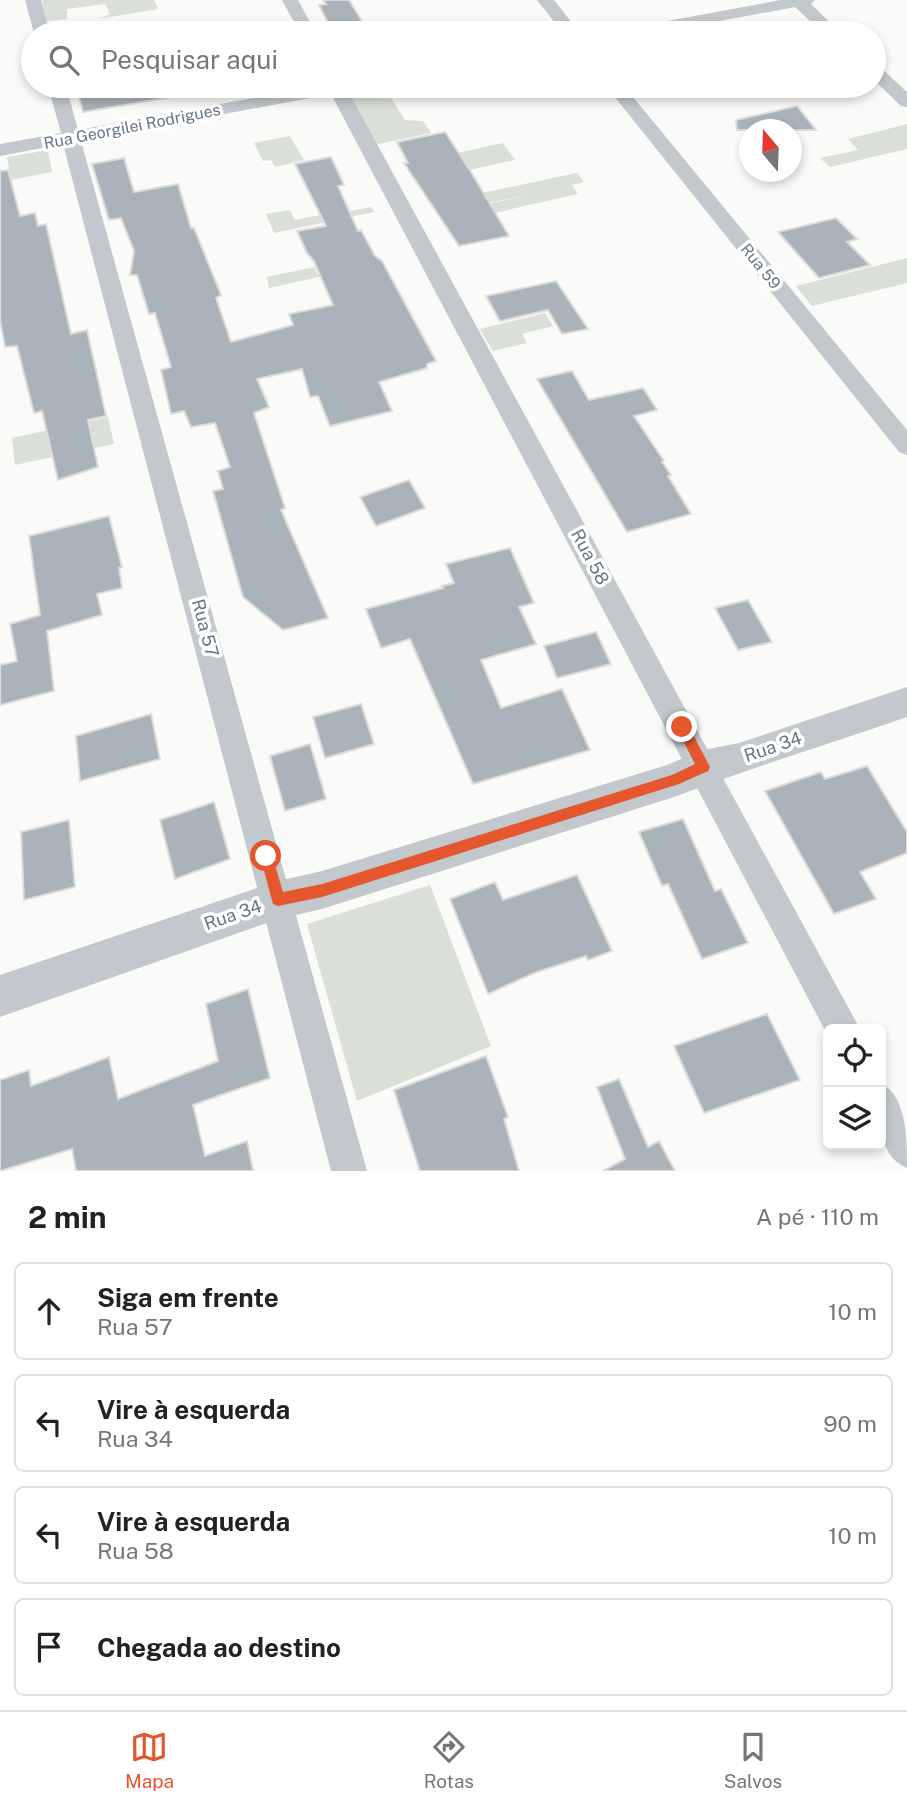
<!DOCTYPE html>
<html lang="pt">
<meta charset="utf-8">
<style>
:root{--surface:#fff;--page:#f6f6f6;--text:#222;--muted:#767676;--line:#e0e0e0;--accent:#e4572e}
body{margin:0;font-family:"Public Sans",sans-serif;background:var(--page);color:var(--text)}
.controls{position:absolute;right:21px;bottom:21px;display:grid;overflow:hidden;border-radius:10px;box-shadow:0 4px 10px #0003}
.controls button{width:63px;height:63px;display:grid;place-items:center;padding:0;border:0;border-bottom:2px solid var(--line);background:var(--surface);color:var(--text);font:35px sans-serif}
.compass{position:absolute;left:739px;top:119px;width:63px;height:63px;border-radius:50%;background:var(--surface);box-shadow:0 4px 10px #0003;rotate:341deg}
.stop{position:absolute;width:21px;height:21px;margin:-16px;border:5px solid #e4572e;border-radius:50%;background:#fff}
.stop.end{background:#e4572e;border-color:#fff;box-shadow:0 2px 7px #0008}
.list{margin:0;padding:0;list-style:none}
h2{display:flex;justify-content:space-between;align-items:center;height:91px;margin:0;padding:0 28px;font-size:30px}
h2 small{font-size:23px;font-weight:400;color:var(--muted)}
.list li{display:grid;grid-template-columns:46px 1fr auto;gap:21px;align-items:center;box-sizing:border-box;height:98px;margin:0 14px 14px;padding:0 14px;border:2px solid var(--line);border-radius:10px}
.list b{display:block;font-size:26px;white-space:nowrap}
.list p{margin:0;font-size:23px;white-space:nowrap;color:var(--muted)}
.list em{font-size:23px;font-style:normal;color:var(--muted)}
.icon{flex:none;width:38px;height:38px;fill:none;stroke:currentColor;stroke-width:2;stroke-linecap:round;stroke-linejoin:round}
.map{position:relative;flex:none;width:907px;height:1171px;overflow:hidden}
.search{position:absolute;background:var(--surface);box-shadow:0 4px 10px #0003;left:21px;right:21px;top:21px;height:77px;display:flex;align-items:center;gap:18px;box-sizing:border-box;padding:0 24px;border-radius:38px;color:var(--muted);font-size:26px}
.sheet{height:539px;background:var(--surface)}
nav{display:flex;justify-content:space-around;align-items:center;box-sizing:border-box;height:98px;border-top:2px solid var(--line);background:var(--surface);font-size:19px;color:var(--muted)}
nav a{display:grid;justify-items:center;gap:4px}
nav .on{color:var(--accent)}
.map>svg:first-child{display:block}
</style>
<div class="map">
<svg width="907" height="1171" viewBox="0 0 907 1171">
<rect width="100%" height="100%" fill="#fafaf8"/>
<g fill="#dadfd7">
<polygon points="42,0 154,0 158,9 98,19 110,14 105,4 67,9 67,19 46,21"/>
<polygon points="383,86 405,120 423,121 431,133 373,145 346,93"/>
<polygon points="907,124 907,149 830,167 820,158 858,150 848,139"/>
<polygon points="290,136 304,160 275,167 271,160 263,161 254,143"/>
<polygon points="503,143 515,160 455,173 444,156"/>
<polygon points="48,150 52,172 11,180 7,157"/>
<polygon points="577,173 584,182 572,185 578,194 494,213 488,204 532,194 488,203 482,193"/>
<polygon points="344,200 350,211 371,207 374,212 274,233 266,214 290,210 295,220 324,214"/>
<polygon points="907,258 907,283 812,306 796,286"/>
<polygon points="315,267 317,274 332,274 269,288 267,277"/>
<polygon points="545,313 553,326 522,334 527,343 493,351 480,329"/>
<polygon points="108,417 114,444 15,465 12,438"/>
<polygon points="430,885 491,1046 357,1101 307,924"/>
</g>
<g fill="#aab3b9" stroke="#dcdcda" stroke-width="2">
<polygon points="323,0 349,0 362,21 330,27 319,5 326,4"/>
<polygon points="76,86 171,86 172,97 83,112"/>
<polygon points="797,106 816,130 737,130 736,120"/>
<polygon points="445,132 471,172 509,236 459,246 404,163 408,163 397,142"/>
<polygon points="331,157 344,185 338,186 358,231 361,230 375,256 382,261 436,361 427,364 427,368 379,382 392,411 330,426 318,396 310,397 302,369 257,379 269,407 254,413 285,508 281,510 328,618 283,630 243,597 213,491 223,489 218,471 230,467 215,423 191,427 184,411 171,414 161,370 171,367 155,313 149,314 137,275 130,275 134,251 121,218 109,220 92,164 124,158 134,192 178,184 191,228 194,228 221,295 216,298 231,342 293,325 289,314 333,305 314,261 307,253 297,231 326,226 295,164"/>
<polygon points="8,170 20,216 35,213 38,226 46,224 71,334 87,330 106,416 88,420 98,467 58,480 42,411 34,413 17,346 5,347 0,320 0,171"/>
<polygon points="836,218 857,239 847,242 870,265 819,278 778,232"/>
<polygon points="556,281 588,329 562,334 548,310 500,321 486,296"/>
<polygon points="572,371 589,400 643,388 657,410 634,416 664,461 662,462 671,475 668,476 691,514 627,532 537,379"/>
<polygon points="409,480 425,508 376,526 360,497"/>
<polygon points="109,516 122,567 119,568 122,588 97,594 102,615 47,631 54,691 0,705 0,665 17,661 10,624 40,615 29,536"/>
<polygon points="510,548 534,603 519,607 536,644 481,660 501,708 562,689 590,750 473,784 410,639 381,648 366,609 443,588 442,586 454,583 446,564"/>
<polygon points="748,600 772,642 738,650 715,608"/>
<polygon points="596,632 611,664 557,678 544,646"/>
<polygon points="361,704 374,744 325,758 313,717"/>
<polygon points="151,714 160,759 80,781 76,736"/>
<polygon points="310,744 326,799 285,811 270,756"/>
<polygon points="867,766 907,832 907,853 860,872 876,899 834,914 765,791 821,772 825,779"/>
<polygon points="214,802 230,859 175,879 160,820"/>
<polygon points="683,819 715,891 721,889 748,943 702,959 668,884 662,886 639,832"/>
<polygon points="69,820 75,887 24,900 21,832"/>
<polygon points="577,875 612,951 588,960 586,956 534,973 488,994 450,899 495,882 503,900"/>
<polygon points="248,989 270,1078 193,1105 205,1156 247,1141 253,1171 76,1171 72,1149 0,1171 0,1080 29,1070 31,1086 109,1057 118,1099 218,1061 206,1004"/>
<polygon points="767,1014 800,1080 704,1113 674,1046"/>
<polygon points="486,1056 508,1117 504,1119 519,1171 420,1171 394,1090"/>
<polygon points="619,1079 648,1147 659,1141 675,1171 603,1171 625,1159 597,1087"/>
</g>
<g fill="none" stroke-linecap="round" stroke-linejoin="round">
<g fill="#c3c8cc" fill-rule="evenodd">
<polygon points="25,0 41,0 50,33 34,33"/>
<polygon points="282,0 298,0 316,33 300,33"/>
<polygon points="537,0 554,0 580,33 563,33"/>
<polygon points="781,0 815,0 811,4 841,33 823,33 795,7 655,33 621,33 629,28"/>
<polygon points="874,66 880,67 907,92 907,107 901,106 874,80"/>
<polygon points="48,86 66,86 78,130 319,86 355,86 348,91 860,1029 828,1029 828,1036 331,94 81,141 367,1171 331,1171 63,144 0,156 0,144 61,133"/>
<polygon points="606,86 624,86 907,430 907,455 899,452"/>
<path d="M881,1083C907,1097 907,1138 907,1168C875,1155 880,1113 881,1083Z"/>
</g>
<path fill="#c3c8cc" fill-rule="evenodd" d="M907,687V717C829,744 750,768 674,797L322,909L278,919L0,1017V975L278,881L322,871L667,765L703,750L739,743Z"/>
</g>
<polygon fill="#e4572e" points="682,722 687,723 710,767 708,771 679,784 322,897 278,906 273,904 260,856 262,852 271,852 283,892 322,884 672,775 695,764 676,727"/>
<g text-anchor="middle" stroke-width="7" stroke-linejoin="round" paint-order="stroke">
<g font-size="16" fill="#657683" stroke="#fff">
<text transform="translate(132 126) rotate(-11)" y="6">Rua Georgilei Rodrigues</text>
<text transform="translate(761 266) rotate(51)" y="6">Rua 59</text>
</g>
<g font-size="18" fill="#657683" stroke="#fff">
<text transform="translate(590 557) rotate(62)" y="6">Rua 58</text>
<text transform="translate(205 628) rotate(75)" y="6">Rua 57</text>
<text transform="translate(773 747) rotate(-19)" y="6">Rua 34</text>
<text transform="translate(233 915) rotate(-19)" y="6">Rua 34</text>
</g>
</g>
</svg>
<div class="controls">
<button><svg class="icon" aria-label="locate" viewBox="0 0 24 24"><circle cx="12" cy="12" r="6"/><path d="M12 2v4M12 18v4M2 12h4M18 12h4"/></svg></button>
<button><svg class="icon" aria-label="layers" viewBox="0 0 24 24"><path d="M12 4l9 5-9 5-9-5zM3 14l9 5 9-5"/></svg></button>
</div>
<svg class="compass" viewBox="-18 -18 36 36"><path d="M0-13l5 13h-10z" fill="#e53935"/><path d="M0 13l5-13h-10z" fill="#767676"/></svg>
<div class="stop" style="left:266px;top:856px"></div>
<div class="stop end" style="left:682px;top:727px"></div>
<div class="search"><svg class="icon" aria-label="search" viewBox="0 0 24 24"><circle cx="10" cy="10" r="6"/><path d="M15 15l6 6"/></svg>Pesquisar aqui</div>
</div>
<section class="sheet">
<h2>2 min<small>A pé · 110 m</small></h2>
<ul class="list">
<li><svg class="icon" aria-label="ahead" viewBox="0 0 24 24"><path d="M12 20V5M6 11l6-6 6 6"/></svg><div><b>Siga em frente</b><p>Rua 57</p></div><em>10 m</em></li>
<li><svg class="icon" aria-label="left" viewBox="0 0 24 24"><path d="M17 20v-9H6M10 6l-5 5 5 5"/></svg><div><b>Vire à esquerda</b><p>Rua 34</p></div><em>90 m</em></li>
<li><svg class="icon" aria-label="left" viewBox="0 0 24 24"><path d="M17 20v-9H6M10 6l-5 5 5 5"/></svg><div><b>Vire à esquerda</b><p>Rua 58</p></div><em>10 m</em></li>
<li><svg class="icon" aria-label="arrive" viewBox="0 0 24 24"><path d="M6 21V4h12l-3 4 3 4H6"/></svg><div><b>Chegada ao destino</b></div></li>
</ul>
</section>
<nav>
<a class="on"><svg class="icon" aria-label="map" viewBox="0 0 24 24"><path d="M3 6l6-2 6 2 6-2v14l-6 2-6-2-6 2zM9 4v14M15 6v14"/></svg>Mapa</a>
<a><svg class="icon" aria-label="directions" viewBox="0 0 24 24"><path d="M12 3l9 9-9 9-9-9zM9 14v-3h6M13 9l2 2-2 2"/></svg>Rotas</a>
<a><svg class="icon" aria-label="saved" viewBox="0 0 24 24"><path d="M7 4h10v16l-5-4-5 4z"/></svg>Salvos</a>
</nav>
